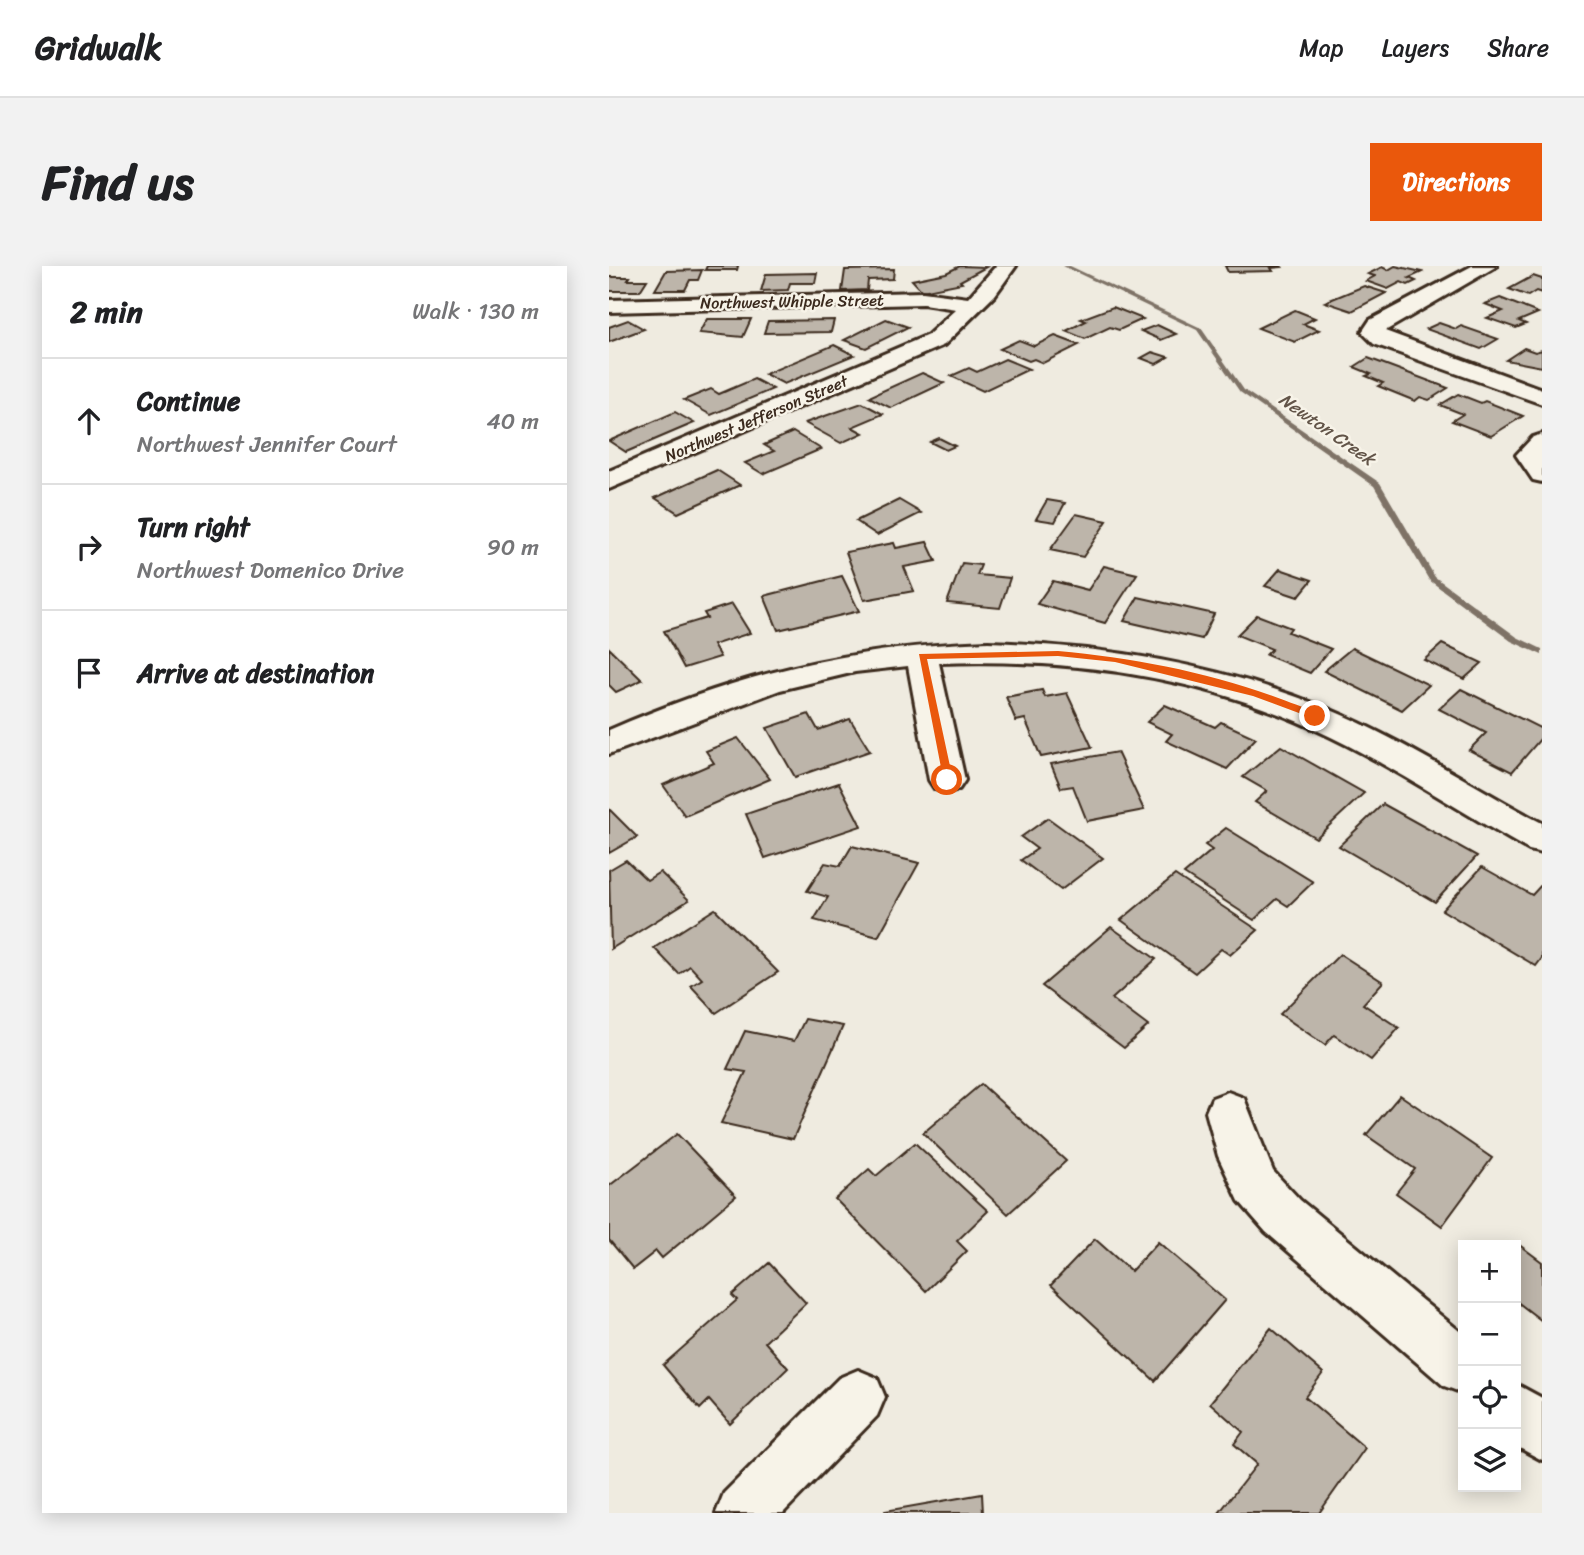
<!DOCTYPE html>
<meta charset="utf-8">
<style>
:root{--surface:#fff;--page:#f2f2f2;--text:#202124;--muted:#757577;--line:#e0e0e0;--accent:#ea580c}
body{margin:0;font-family:Sriracha,sans-serif;background:var(--page);color:var(--text)}
.controls{position:absolute;right:21px;bottom:21px;display:grid;overflow:hidden;border-radius:0px;box-shadow:0 4px 18px #0003}
.controls button{width:63px;height:63px;display:grid;place-items:center;padding:0;border:0;border-bottom:2px solid var(--line);background:var(--surface);color:var(--text);font:35px sans-serif}
.stop{position:absolute;width:21px;height:21px;margin:-16px;border:5px solid #ea580c;border-radius:50%;background:#fff}
.stop.end{background:#ea580c;border-color:#fff;box-shadow:0 2px 7px #0008}
.list{margin:0;padding:0;list-style:none}
h2{display:flex;justify-content:space-between;align-items:center;height:91px;margin:0;padding:0 28px;font-size:30px}
h2 small{font-size:23px;font-weight:400;color:var(--muted)}
.list li{display:grid;grid-template-columns:46px 1fr auto;gap:21px;align-items:center;box-sizing:border-box;height:126px;padding:0 28px;border-top:2px solid var(--line)}
.list b{display:block;font-size:26px;white-space:nowrap}
.list p{margin:0;font-size:23px;white-space:nowrap;color:var(--muted)}
.list em{font-size:23px;font-style:normal;color:var(--muted)}
.icon{flex:none;width:38px;height:38px;fill:none;stroke:currentColor;stroke-width:2;stroke-linecap:round;stroke-linejoin:round}
.map{position:relative;flex:none;width:933px;height:1247px;overflow:hidden;border-radius:0px}
header{display:flex;align-items:center;gap:42px;box-sizing:border-box;height:98px;padding:0 35px;background:var(--surface);border-bottom:2px solid var(--line)}
header strong{font-size:33px}
nav{display:flex;gap:38px;margin-inline-start:auto;font-size:24px}
.intro{display:flex;align-items:center;justify-content:space-between;box-sizing:border-box;height:168px;padding:0 42px}
h1{margin:0;font-size:49px}
.button{padding:18px 32px;border-radius:0px;background:var(--accent);color:#fff;font-size:24px;font-weight:700}
main{display:flex;gap:42px;padding:0 42px}
aside{flex:1;background:var(--surface);border-radius:0px;box-shadow:0 4px 18px #0003}
.map>svg:first-child{display:block}
</style>
<header>
<strong>Gridwalk</strong>
<nav><a>Map</a><a>Layers</a><a>Share</a></nav>
</header>
<div class="intro"><h1>Find us</h1><a class="button">Directions</a></div>
<main>
<aside>
<h2>2 min<small>Walk · 130 m</small></h2>
<ul class="list">
<li><svg class="icon" aria-label="ahead" viewBox="0 0 24 24"><path d="M12 20V5M6 11l6-6 6 6"/></svg><div><b>Continue</b><p>Northwest Jennifer Court</p></div><em>40 m</em></li>
<li><svg class="icon" aria-label="right" viewBox="0 0 24 24"><path d="M7 20v-9h11M14 6l5 5-5 5"/></svg><div><b>Turn right</b><p>Northwest Domenico Drive</p></div><em>90 m</em></li>
<li><svg class="icon" aria-label="arrive" viewBox="0 0 24 24"><path d="M6 21V4h12l-3 4 3 4H6"/></svg><div><b>Arrive at destination</b></div></li>
</ul>
</aside>
<div class="map">
<svg width="933" height="1247" viewBox="0 0 933 1247">
<rect width="100%" height="100%" fill="#efebe0"/>
<filter id="ink" filterUnits="userSpaceOnUse"><feTurbulence type="fractalNoise" baseFrequency=".0143" numOctaves="2"/><feDisplacementMap in="SourceGraphic" scale="14" xChannelSelector="R" yChannelSelector="G"/><feConvolveMatrix kernelMatrix="1 2 1 2 8 2 1 2 1" color-interpolation-filters="sRGB"/></filter>
<g filter="url(#ink)">
<g fill="none" stroke-linecap="round" stroke-linejoin="round">
<polygon fill="#7e7266" fill-rule="evenodd" points="454,0 461,0 592,62 635,124 771,217 826,311 908,371 933,383 933,389 902,375 820,314 765,220 631,126 588,64"/>
</g>
<g fill="#bdb5aa" stroke="#3b2a1e" stroke-width="2">
<polygon points="98,0 129,0 128,4 96,4"/>
<polygon points="351,0 377,1 351,15 353,17 313,25 303,14 337,7"/>
<polygon points="616,0 672,0 673,1 662,2 664,5 619,6"/>
<polygon points="786,0 813,6 800,12 807,15 799,19 792,16 779,23 757,15 766,10 759,8 773,1 779,4"/>
<polygon points="285,3 284,13 259,14 258,24 233,25 236,4"/>
<polygon points="93,4 89,14 81,14 76,24 46,24 57,5"/>
<polygon points="208,7 206,17 181,17 179,24 152,25 157,8"/>
<polygon points="924,10 933,13 933,27 927,25 919,30 900,23"/>
<polygon points="0,11 21,11 19,14 38,14 31,25 0,25"/>
<polygon points="755,20 777,27 743,45 716,36"/>
<polygon points="891,32 929,47 910,55 917,58 907,62 878,52 894,45 876,38"/>
<polygon points="504,41 534,53 510,64 501,61 476,73 457,65 477,55 472,53"/>
<polygon points="686,44 706,52 694,58 710,64 686,76 649,62"/>
<polygon points="98,53 142,53 134,71 90,67"/>
<polygon points="277,53 299,61 257,82 235,74"/>
<polygon points="19,54 35,63 0,76 0,61"/>
<polygon points="225,54 222,66 155,67 159,55"/>
<polygon points="830,57 847,63 852,60 889,73 872,83 817,63"/>
<polygon points="548,59 567,68 552,74 532,65"/>
<polygon points="446,70 470,79 434,97 425,93 420,95 391,83 410,74 425,80"/>
<polygon points="225,79 245,89 175,118 156,108"/>
<polygon points="915,82 926,86 933,84 933,101 897,94"/>
<polygon points="543,86 559,91 547,98 532,92"/>
<polygon points="759,92 839,122 820,134 811,131 806,135 769,120 774,117 757,110 762,108 745,101"/>
<polygon points="396,93 420,103 374,125 342,110 360,102 368,106"/>
<polygon points="313,107 335,117 282,142 260,131"/>
<polygon points="145,113 164,123 102,149 75,134 102,123 110,128"/>
<polygon points="849,128 872,137 876,135 914,150 882,170 843,155 854,148 831,139"/>
<polygon points="253,137 274,148 243,161 254,167 232,177 196,157"/>
<polygon points="66,146 85,157 17,186 0,175"/>
<polygon points="184,166 212,183 154,208 136,197 165,185 155,179"/>
<polygon points="330,172 346,180 337,184 321,176"/>
<polygon points="108,204 131,219 69,247 46,232"/>
<polygon points="290,234 312,247 268,269 247,255"/>
<polygon points="438,234 456,237 446,256 427,253"/>
<polygon points="467,248 498,255 474,291 441,284"/>
<polygon points="318,276 327,295 295,301 305,325 255,334 237,286 285,277 287,282"/>
<polygon points="353,297 372,299 368,309 401,312 391,342 338,337"/>
<polygon points="495,300 528,308 496,357 428,338 444,315 479,324"/>
<polygon points="671,303 703,314 689,331 656,320"/>
<polygon points="233,310 250,345 169,364 155,330"/>
<polygon points="529,331 605,348 593,373 515,355"/>
<polygon points="123,338 141,367 104,379 111,391 75,402 55,365 98,352 95,347"/>
<polygon points="648,349 682,362 679,366 722,383 701,407 657,389 663,383 628,369"/>
<polygon points="833,378 873,397 855,413 815,394"/>
<polygon points="0,382 33,414 7,426 0,419"/>
<polygon points="743,382 820,419 793,444 715,405"/>
<polygon points="852,423 933,463 933,471 903,506 860,484 877,467 830,443"/>
<polygon points="433,424 436,431 458,427 483,481 432,491 416,453 407,455 397,431"/>
<polygon points="556,439 606,461 612,456 647,472 618,503 557,475 563,468 538,456"/>
<polygon points="200,448 209,464 241,453 261,485 186,511 158,462"/>
<polygon points="129,472 161,513 76,550 54,519 105,497 97,485"/>
<polygon points="672,480 755,527 707,572 646,536 658,525 634,511"/>
<polygon points="508,486 535,544 478,555 464,520 452,522 442,498"/>
<polygon points="230,517 252,560 156,592 137,548"/>
<polygon points="774,538 868,590 826,636 730,580"/>
<polygon points="0,543 28,571 0,587"/>
<polygon points="439,552 494,592 452,624 412,594 428,583 412,571"/>
<polygon points="617,562 704,616 679,640 668,633 645,654 575,608 603,584 596,579"/>
<polygon points="243,580 310,597 269,671 205,654 219,631 198,625 216,597 231,600"/>
<polygon points="17,594 38,614 51,606 80,634 2,683 0,604"/>
<polygon points="873,601 923,629 933,618 933,692 927,700 833,644"/>
<polygon points="566,609 649,664 621,689 612,683 586,707 512,654"/>
<polygon points="106,643 169,706 107,747 82,720 93,713 81,700 70,708 45,682"/>
<polygon points="502,661 547,693 503,733 539,760 515,782 433,720"/>
<polygon points="731,688 774,716 754,738 790,762 762,794 725,769 716,779 671,748"/>
<polygon points="196,753 234,760 184,873 112,857 137,806 118,803 136,765 185,775"/>
<polygon points="372,818 457,895 399,948 314,867"/>
<polygon points="791,829 883,892 833,960 787,927 806,903 757,869"/>
<polygon points="68,868 127,930 53,992 47,985 24,1003 0,974 0,920"/>
<polygon points="306,877 379,945 348,975 358,985 317,1025 226,933 260,903 267,910"/>
<polygon points="486,973 522,1005 549,976 616,1034 546,1115 442,1019"/>
<polygon points="909,978 933,996 933,1055 907,1035"/>
<polygon points="160,997 197,1037 156,1076 179,1102 121,1158 100,1134 91,1143 54,1099 128,1034 123,1029"/>
<polygon points="662,1062 714,1107 696,1131 756,1182 710,1247 610,1247 648,1198 625,1178 634,1166 601,1137"/>
<polygon points="373,1228 374,1247 276,1247 276,1245"/>
</g>
<g fill="none" stroke-linecap="round" stroke-linejoin="round">
<g stroke="#3b2a1e" stroke-width="6">
<g id="minor">
<polygon points="387,0 407,0 386,29 335,79 0,223 0,205 319,69 347,43 314,38 0,46 0,34 314,26 359,32"/>
<polygon points="863,0 888,0 776,65 933,123 933,138 765,78 753,66 761,54"/>
<polygon points="933,168 933,216 924,214 907,189 924,171"/>
<path d="M379,376C496,380 608,398 717,442C793,473 861,519 933,557V587L920,584C854,547 790,504 722,471C600,411 465,392 330,397L356,514L350,523L338,526L326,523L320,514L299,400L246,406L171,424L0,488V464C129,408 239,381 379,376Z"/>
<polygon points="619,826 635,832 664,905 691,934 854,1068 854,1127 835,1120 657,966 630,935 609,890 597,846 603,832"/>
<polygon points="249,1104 268,1112 276,1131 268,1150 174,1247 107,1247 115,1227 230,1112"/>
<polygon points="907,1118 933,1132 933,1194 907,1180"/>
</g>
</g>
<use href="#minor" fill="#f7f3e8" fill-rule="evenodd"/>
</g>
</g>
<path fill="#ea580c" d="M449,385C524,392 600,406 672,433C684,438 701,442 711,450L706,453L644,430L506,396L449,390L318,393L344,514L335,517L310,388Z"/>
<g text-anchor="middle" stroke-width="5" stroke-linejoin="round" paint-order="stroke">
<g font-size="16" fill="#3b2a1e" stroke="#f7f3e8">
<text transform="translate(183 35) rotate(-1)" y="6">Northwest Whipple Street</text>
<text transform="translate(147 152) rotate(-23)" y="6">Northwest Jefferson Street</text>
</g>
<g font-size="18" font-style="italic" fill="#625448" stroke="#f7f3e8">
<text transform="translate(718 163) rotate(35)" y="6">Newton Creek</text>
</g>
</g>
</svg>
<div class="controls">
<button>+</button>
<button>−</button>
<button><svg class="icon" aria-label="locate" viewBox="0 0 24 24"><circle cx="12" cy="12" r="6"/><path d="M12 2v4M12 18v4M2 12h4M18 12h4"/></svg></button>
<button><svg class="icon" aria-label="layers" viewBox="0 0 24 24"><path d="M12 4l9 5-9 5-9-5zM3 14l9 5 9-5"/></svg></button>
</div>
<div class="stop" style="left:338px;top:514px"></div>
<div class="stop end" style="left:706px;top:450px"></div>
</div>
</main>
